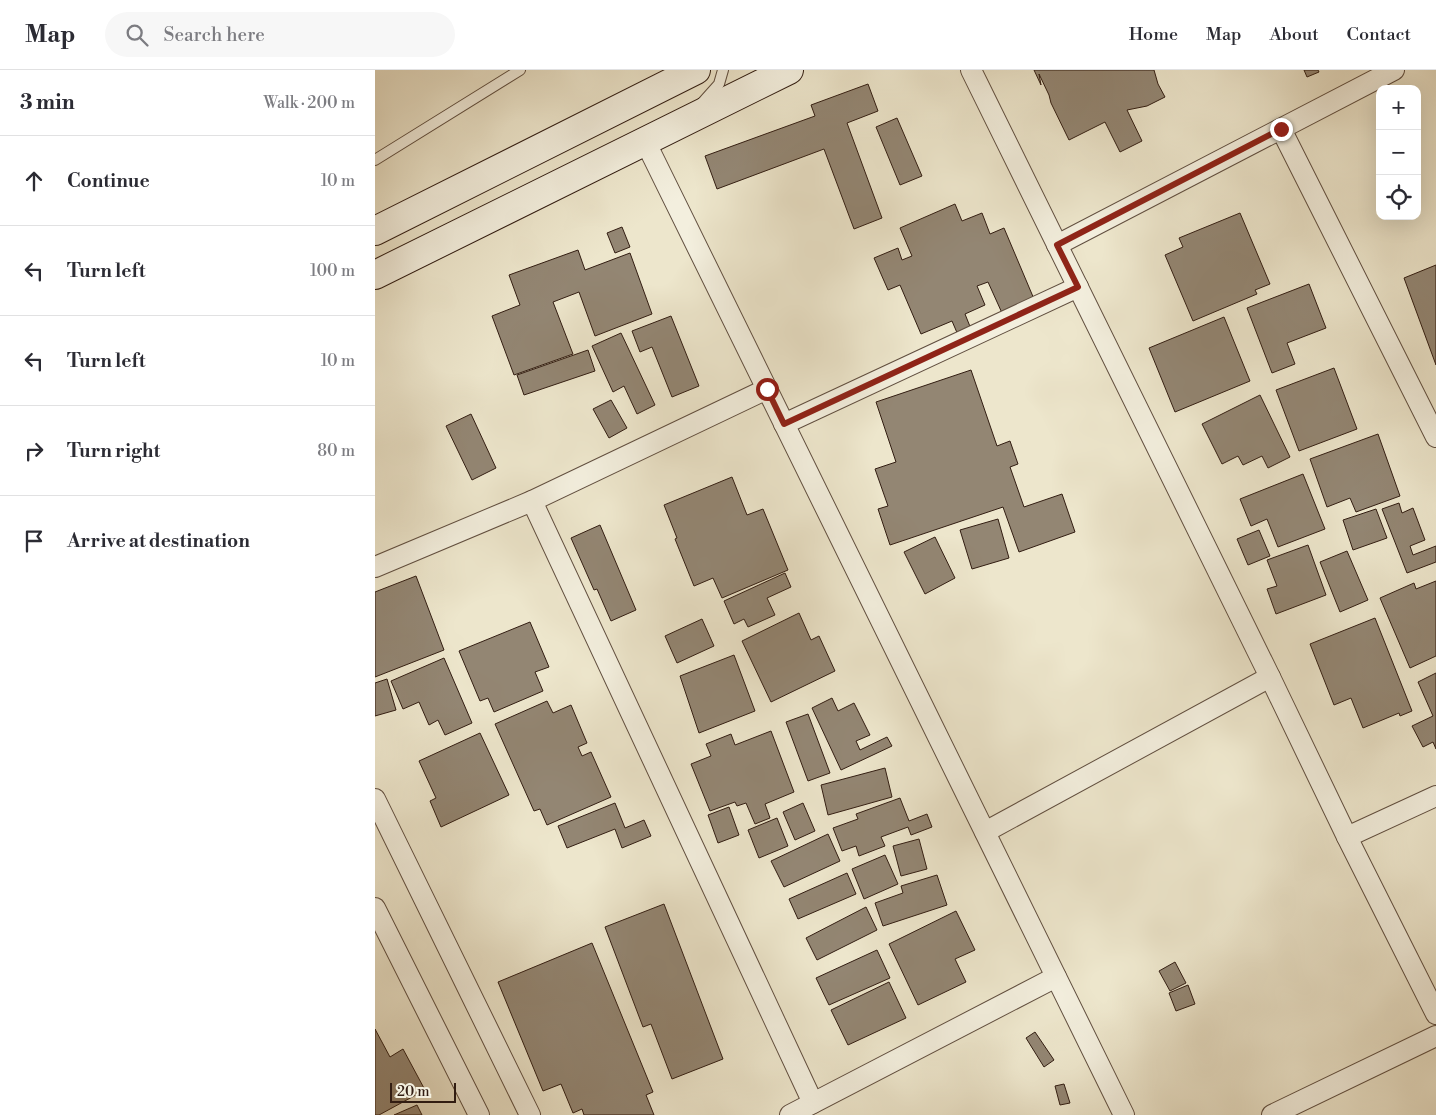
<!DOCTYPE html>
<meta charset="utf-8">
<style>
:root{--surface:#fff;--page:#f7f7f7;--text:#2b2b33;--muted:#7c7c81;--line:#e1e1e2}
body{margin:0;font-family:"Libre Bodoni",serif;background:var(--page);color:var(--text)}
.controls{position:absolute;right:15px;top:15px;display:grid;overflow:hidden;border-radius:10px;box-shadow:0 5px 20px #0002}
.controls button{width:45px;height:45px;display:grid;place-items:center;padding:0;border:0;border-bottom:1px solid var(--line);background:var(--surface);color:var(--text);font:25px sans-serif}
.scale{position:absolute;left:15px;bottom:12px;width:66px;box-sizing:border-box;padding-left:5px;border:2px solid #321d12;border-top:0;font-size:14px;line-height:18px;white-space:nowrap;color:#321d12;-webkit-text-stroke:4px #f3efde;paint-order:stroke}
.stop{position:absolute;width:15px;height:15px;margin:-11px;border:4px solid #8f2418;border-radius:50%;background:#fff}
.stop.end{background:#8f2418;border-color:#fff;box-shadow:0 1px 5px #0008}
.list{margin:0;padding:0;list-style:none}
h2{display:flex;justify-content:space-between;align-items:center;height:65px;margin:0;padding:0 20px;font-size:21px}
h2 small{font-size:16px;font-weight:400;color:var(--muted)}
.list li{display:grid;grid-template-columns:32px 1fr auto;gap:15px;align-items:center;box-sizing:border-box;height:90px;padding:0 20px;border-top:1px solid var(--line)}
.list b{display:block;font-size:19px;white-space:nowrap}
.list em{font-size:16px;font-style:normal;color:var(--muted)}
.icon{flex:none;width:28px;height:28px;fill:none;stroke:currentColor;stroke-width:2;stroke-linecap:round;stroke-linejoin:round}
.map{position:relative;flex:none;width:1061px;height:1045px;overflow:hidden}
header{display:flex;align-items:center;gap:30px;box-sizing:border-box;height:70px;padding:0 25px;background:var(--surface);border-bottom:1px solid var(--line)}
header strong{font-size:24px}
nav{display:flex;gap:28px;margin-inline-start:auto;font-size:18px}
.search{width:350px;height:45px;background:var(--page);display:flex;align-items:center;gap:12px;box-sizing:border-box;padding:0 18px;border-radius:28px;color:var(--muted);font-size:19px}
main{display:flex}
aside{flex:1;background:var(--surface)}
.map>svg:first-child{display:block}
</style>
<header>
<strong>Map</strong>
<div class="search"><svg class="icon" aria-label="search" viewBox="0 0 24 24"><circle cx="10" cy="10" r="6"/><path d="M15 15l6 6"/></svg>Search here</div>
<nav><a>Home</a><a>Map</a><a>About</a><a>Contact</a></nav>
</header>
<main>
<aside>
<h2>3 min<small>Walk · 200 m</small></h2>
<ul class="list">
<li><svg class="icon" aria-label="ahead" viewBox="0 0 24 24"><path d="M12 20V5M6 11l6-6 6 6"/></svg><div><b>Continue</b></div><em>10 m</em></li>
<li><svg class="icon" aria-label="left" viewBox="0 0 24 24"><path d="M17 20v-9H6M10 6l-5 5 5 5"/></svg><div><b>Turn left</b></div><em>100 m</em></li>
<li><svg class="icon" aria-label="left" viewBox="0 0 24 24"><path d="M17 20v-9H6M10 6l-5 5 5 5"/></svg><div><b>Turn left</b></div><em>10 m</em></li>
<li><svg class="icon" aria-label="right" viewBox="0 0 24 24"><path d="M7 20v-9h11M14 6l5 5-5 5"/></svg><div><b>Turn right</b></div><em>80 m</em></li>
<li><svg class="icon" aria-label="arrive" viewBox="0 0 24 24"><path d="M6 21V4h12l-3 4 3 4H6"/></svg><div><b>Arrive at destination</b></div></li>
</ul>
</aside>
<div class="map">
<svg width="1061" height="1045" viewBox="0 0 1061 1045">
<rect width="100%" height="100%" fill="#ede6cc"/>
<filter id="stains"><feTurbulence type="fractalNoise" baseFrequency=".004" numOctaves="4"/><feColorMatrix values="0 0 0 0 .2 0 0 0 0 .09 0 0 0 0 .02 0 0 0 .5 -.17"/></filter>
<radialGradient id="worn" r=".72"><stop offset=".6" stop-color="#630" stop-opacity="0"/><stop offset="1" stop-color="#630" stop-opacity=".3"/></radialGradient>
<g fill="#938673" stroke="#321d12">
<polygon points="659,0 779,0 783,14 790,27 772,36 752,40 767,71 745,82 730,52 694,70 676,33 674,25 664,4 666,15"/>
<polygon points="929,0 943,0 944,2 932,7"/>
<polygon points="493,14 503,41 472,53 507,148 479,159 449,79 342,119 330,86 440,46 436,35"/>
<polygon points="522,48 547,106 525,115 501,57"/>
<polygon points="580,134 587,151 607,143 615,164 629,158 659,229 627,243 613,212 602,216 610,235 590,244 596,259 583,265 577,251 546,264 525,215 513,220 499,188 523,178 527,190 537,186 525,158"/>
<polygon points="865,143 895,214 880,220 882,224 818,251 790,185 808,177 804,168"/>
<polygon points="247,157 255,177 240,183 232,163"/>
<polygon points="203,180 210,200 255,183 277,244 220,266 204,222 178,232 198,284 139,305 117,246 145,235 134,205"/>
<polygon points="1061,195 1061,295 1029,208"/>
<polygon points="934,214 951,258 912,273 920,294 897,303 872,238"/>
<polygon points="296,246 324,316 297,327 277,277 265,282 257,261"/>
<polygon points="849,247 875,311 800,342 774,278"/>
<polygon points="246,263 280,335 262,344 249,316 238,322 217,276"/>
<polygon points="213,280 220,301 149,325 142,305"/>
<polygon points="959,298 982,359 924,381 901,320"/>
<polygon points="596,300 622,376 635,371 643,394 635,397 649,437 687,424 700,462 644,482 628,437 515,475 503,439 513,436 500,399 521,392 501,332"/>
<polygon points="885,325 915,387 893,398 887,386 868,395 863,386 847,394 827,354"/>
<polygon points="236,330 252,358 234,368 218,339"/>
<polygon points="96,344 121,398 97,410 71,356"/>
<polygon points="1003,364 1025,426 981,442 975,428 952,437 935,389"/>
<polygon points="928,404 950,459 903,477 892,449 876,456 865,429"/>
<polygon points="357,407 372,445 388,439 413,500 347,528 338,508 319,516 300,469 302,468 289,435"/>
<polygon points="1024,433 1027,443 1038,438 1050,470 1035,476 1038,485 1061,476 1061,492 1032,503 1007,439"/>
<polygon points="1001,439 1012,468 978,480 968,450"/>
<polygon points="623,449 634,488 597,499 585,460"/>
<polygon points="225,455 261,540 236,551 222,519 219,520 196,468"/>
<polygon points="884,460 895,486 873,495 862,469"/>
<polygon points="560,467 580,508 550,524 529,482"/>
<polygon points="933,475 951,525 901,544 892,519 902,516 892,490"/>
<polygon points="972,481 993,530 965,542 945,492"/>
<polygon points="410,503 416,517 392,528 400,545 373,557 369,549 359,554 349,531"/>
<polygon points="41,506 69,580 0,607 0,522"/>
<polygon points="1061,511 1061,586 1035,598 1005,528 1039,513 1041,519"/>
<polygon points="424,543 436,570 444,566 460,601 396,632 367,571"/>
<polygon points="1000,548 1037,641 1025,646 1024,643 988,658 976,628 959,635 935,574"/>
<polygon points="327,549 339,576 302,593 290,566"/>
<polygon points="155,552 174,597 160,602 168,621 119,642 113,628 105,631 84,581"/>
<polygon points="359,585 380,641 324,663 305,606"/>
<polygon points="69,588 97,653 70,665 63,650 54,655 44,632 28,639 16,611"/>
<polygon points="1061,603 1061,679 1058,672 1048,677 1037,656 1058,646 1043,612"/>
<polygon points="12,609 21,640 0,646 0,613"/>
<polygon points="457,628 463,641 479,633 495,665 481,671 485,680 512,667 517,676 466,700 437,638"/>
<polygon points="172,631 178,643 196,635 212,673 203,677 207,686 216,682 236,727 172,755 165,739 159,741 120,654"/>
<polygon points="433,644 455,703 433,711 411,652"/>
<polygon points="396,661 419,722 390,734 395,748 380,754 371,733 362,736 360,732 335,741 316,694 336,686 331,674 356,664 360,675"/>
<polygon points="105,663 134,725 66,757 55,731 61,728 44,691"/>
<polygon points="510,698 517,727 453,745 446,715"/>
<polygon points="525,728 534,751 552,744 557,757 536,765 533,757 506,767 510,776 484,786 481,776 467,781 458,758 483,749 481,744"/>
<polygon points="240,733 250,758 269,750 276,766 247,778 240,759 192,778 183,756"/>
<polygon points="428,733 440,761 420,770 408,742"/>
<polygon points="354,737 364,765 343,773 333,745"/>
<polygon points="402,748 413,776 384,788 373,760"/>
<polygon points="453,764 465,791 409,817 396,791"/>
<polygon points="544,769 552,799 526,806 518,776"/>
<polygon points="510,785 523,814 489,829 477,799"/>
<polygon points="472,803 481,824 423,849 414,829"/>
<polygon points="562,805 572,835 508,856 500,833 528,823 526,816"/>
<polygon points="289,834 348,989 297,1009 276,954 268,957 230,857"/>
<polygon points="491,837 502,860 442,890 431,868"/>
<polygon points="581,841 600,880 580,889 591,912 543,935 514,874"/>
<polygon points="217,873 278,1022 271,1025 279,1045 209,1045 207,1039 198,1043 186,1014 168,1021 123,912"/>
<polygon points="502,880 515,908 454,935 441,908"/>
<polygon points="800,892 811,913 795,921 784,901"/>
<polygon points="514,912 531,948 473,975 456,940"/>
<polygon points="813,915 820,934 801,941 794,923"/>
<polygon points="0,959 15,987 28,979 50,1020 4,1045 0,1045"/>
<polygon points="660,962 679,990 669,997 651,968"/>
<polygon points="689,1014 695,1033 685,1035 680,1016"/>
<polygon points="42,1035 47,1045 19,1045"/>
</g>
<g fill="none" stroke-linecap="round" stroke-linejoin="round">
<g stroke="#614f40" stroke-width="12">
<g id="lane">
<polyline points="327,33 344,14 348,0"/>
<polyline points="0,90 145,0"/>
</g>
</g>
<g stroke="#614f40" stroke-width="22">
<g id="street">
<polyline points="596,0 895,607 972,767 1061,944"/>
<polyline points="906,59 1061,367"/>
<polyline points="270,71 749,1045"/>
<polyline points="682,175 1019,0"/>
<polyline points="409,354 703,217"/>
<polyline points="157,431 438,1033"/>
<polyline points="0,497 157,431 392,319"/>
<polyline points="0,729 155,1045"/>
<polyline points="610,762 895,607"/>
<polyline points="972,767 1061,726"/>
<polyline points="0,838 104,1045"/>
<polyline points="415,1045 681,907"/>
<polyline points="897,1045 1061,966"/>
</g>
</g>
<g stroke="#321d12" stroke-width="30">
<g id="secondary">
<polyline points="0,161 321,0"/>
<polyline points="0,205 414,0"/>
</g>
</g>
<use href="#lane" stroke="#f3efde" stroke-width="10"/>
<use href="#street" stroke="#f3efde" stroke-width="20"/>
<use href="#secondary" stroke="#f3efde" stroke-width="28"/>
</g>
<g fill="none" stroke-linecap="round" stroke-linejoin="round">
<polyline stroke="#8f2418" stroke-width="6" points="392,319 409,354 703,217 682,175 906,59"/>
</g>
<rect width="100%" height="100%" filter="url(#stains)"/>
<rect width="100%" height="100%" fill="url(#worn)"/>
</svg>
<div class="controls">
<button>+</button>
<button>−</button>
<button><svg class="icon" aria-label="locate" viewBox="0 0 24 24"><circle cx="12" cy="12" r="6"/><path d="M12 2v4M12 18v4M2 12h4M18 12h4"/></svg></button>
</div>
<div class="scale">20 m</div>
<div class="stop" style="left:392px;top:319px"></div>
<div class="stop end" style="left:906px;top:59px"></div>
</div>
</main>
